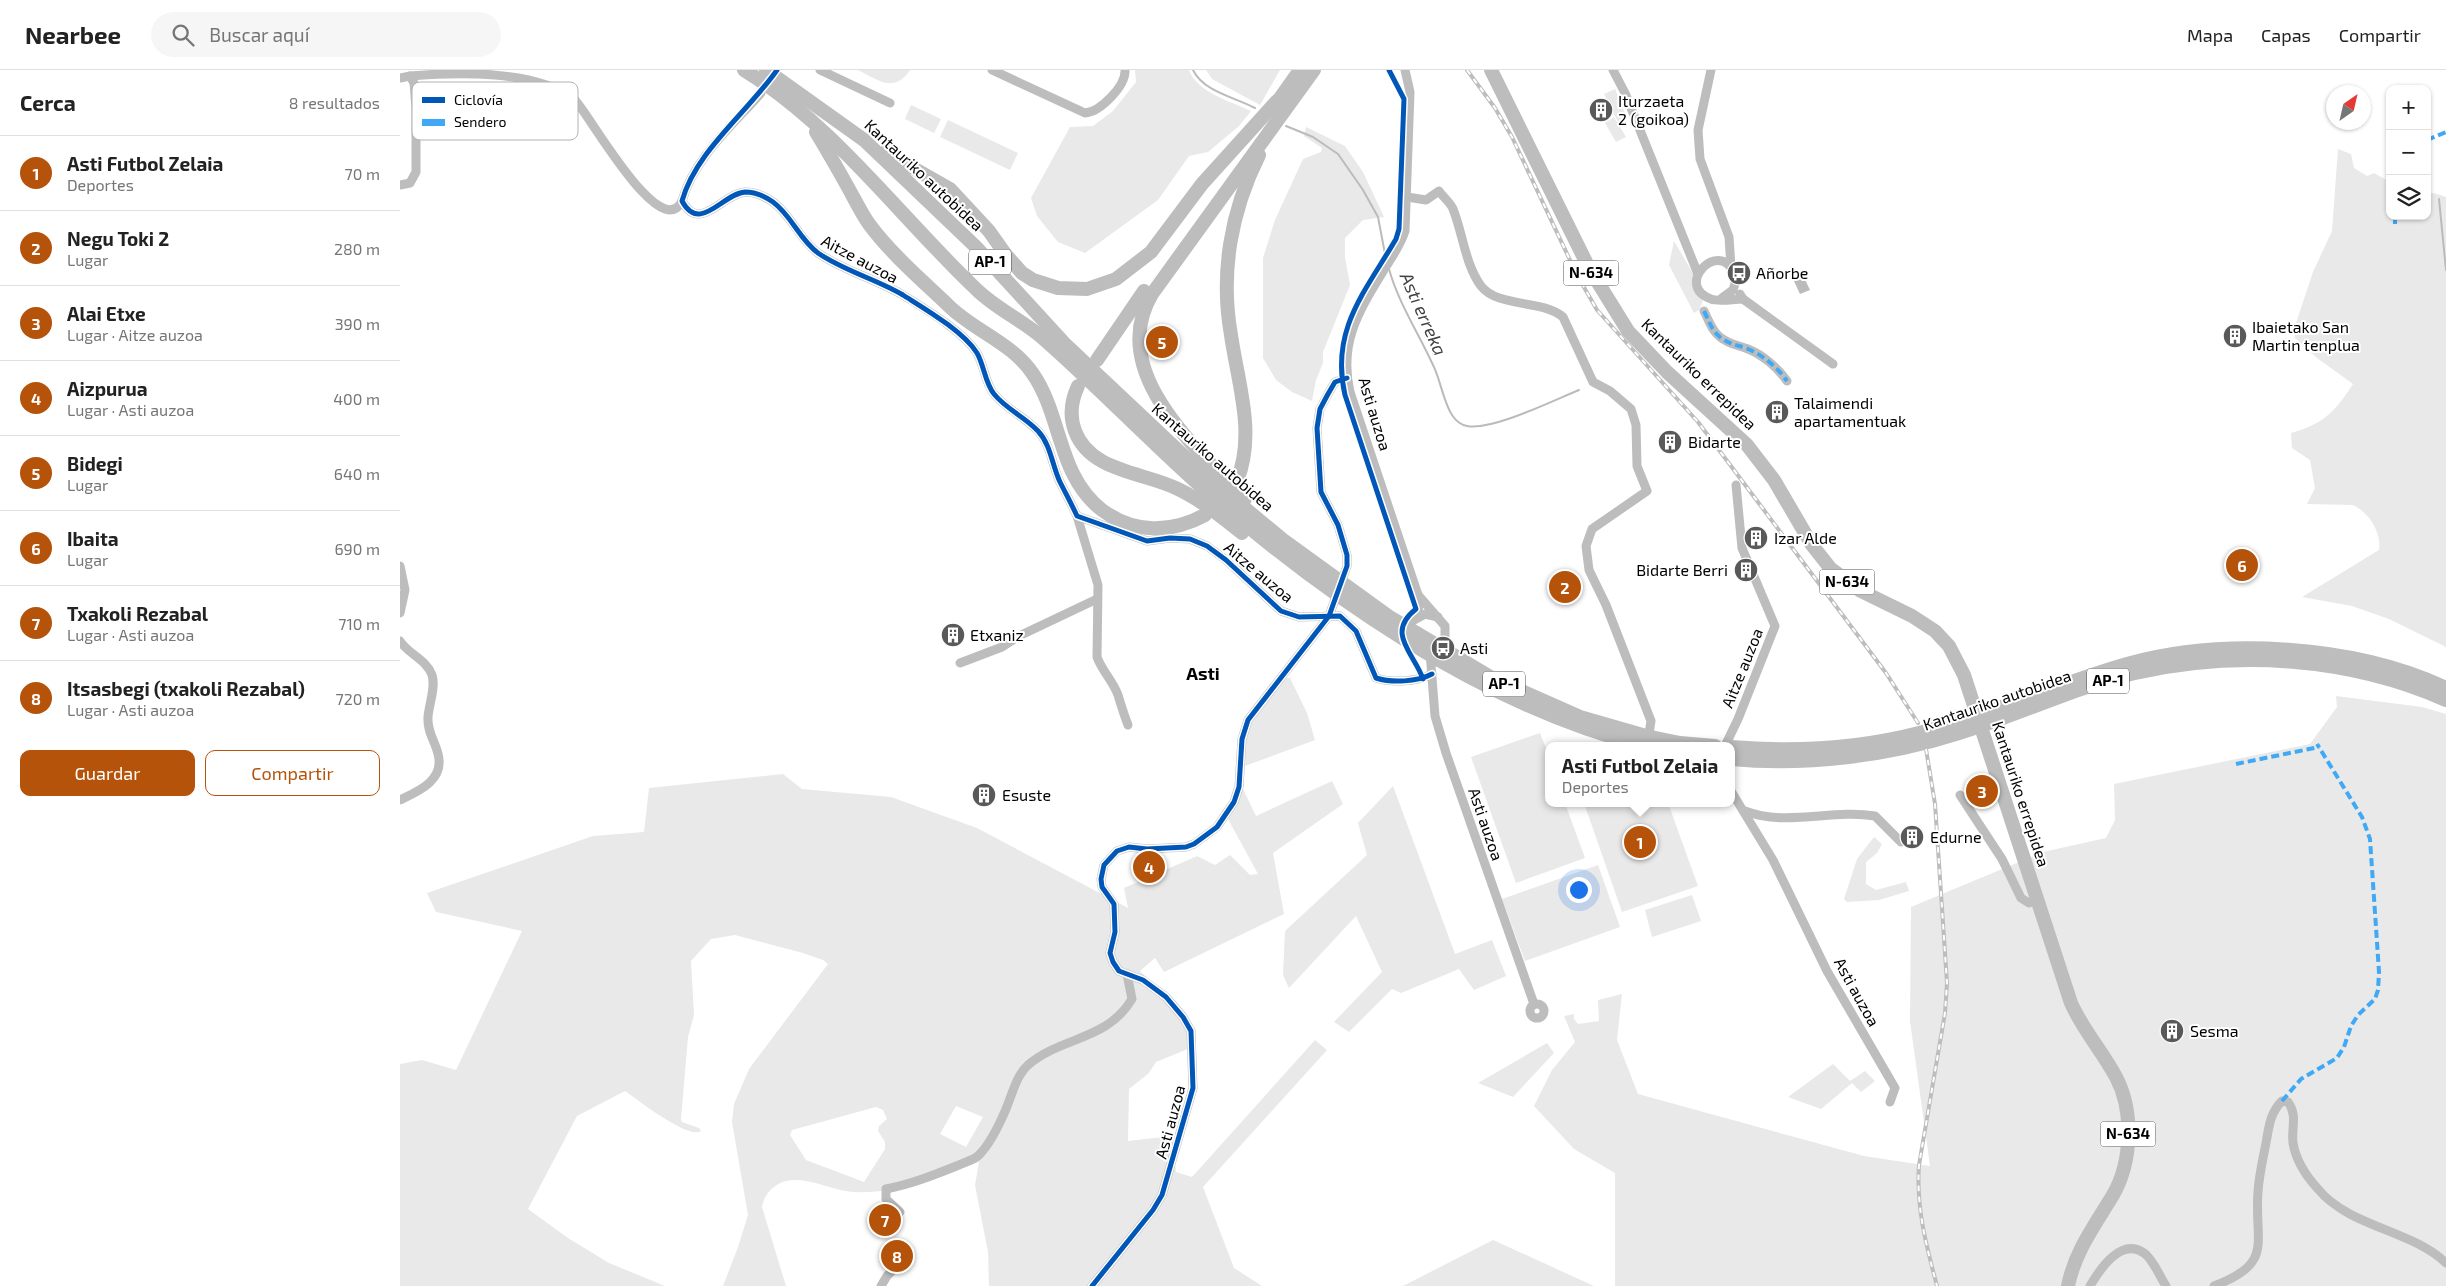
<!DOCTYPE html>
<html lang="es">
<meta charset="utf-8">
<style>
:root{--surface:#fff;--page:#f6f6f6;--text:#222;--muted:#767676;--line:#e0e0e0;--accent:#b45309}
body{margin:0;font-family:"Exo 2",sans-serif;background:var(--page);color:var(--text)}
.controls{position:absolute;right:15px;top:15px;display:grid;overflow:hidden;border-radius:10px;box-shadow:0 1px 4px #0004}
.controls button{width:45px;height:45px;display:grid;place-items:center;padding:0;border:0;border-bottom:1px solid var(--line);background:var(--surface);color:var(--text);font:25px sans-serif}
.compass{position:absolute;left:1926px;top:15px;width:45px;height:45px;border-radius:50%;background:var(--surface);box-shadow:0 1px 4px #0004;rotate:34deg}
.you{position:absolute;left:1178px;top:819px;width:18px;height:18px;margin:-12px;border:4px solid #fff;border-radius:50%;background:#1a73e8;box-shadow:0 0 0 8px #1a73e833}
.badge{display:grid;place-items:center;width:32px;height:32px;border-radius:50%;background:var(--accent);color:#fff;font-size:16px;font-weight:700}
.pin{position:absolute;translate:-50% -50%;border:2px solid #fff;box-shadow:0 1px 5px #0006}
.popup{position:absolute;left:1145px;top:672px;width:190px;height:65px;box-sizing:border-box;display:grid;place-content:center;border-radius:10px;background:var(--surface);filter:drop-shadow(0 1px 4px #0005);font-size:16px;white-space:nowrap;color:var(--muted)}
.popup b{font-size:19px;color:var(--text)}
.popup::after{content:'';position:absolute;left:50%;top:100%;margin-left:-10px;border:10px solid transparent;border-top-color:var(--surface)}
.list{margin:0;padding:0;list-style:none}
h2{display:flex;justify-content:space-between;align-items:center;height:65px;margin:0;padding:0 20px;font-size:21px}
h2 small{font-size:16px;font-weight:400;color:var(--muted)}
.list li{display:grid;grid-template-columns:32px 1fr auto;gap:15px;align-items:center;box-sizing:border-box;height:75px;padding:0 20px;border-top:1px solid var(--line)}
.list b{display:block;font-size:19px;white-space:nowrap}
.list p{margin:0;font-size:16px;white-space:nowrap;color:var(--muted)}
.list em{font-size:16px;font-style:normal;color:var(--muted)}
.actions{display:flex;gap:10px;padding:15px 20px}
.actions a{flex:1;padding:11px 0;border:1px solid var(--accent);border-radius:10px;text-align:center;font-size:18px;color:var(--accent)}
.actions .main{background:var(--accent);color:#fff}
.icon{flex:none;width:28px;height:28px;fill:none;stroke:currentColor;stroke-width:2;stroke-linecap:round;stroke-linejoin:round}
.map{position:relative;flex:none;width:2046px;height:1216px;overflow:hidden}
header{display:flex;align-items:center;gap:30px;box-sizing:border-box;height:70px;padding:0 25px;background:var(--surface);border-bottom:1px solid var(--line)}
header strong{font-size:24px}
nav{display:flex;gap:28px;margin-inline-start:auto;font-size:18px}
.search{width:350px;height:45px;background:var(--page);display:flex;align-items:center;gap:12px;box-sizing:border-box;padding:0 18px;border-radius:28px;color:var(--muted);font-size:19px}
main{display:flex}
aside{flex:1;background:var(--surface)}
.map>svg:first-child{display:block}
</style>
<header>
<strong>Nearbee</strong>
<div class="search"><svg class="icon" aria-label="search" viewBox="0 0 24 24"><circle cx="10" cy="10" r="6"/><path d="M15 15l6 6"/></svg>Buscar aquí</div>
<nav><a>Mapa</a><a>Capas</a><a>Compartir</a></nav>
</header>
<main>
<aside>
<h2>Cerca<small>8 resultados</small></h2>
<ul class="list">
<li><span class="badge">1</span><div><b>Asti Futbol Zelaia</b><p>Deportes</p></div><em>70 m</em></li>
<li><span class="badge">2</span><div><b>Negu Toki 2</b><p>Lugar</p></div><em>280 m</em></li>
<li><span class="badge">3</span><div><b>Alai Etxe</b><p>Lugar · Aitze auzoa</p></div><em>390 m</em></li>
<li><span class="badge">4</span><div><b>Aizpurua</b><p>Lugar · Asti auzoa</p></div><em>400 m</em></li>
<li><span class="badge">5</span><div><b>Bidegi</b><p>Lugar</p></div><em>640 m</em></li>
<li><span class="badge">6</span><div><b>Ibaita</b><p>Lugar</p></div><em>690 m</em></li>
<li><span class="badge">7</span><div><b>Txakoli Rezabal</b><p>Lugar · Asti auzoa</p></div><em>710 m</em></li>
<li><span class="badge">8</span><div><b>Itsasbegi (txakoli Rezabal)</b><p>Lugar · Asti auzoa</p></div><em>720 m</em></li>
</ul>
<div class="actions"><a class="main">Guardar</a><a>Compartir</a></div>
</aside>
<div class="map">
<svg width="2046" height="1216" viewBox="0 0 2046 1216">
<rect width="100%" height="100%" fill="#fff"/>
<g fill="#e9e9e9" fill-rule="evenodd">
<path d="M458,0H510C494,24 478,10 458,0Z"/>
<path d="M735,0H789C798,23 830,31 851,41L839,56L808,82L789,86L758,130L685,183L658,172L637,146L631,128L670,57L693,56L713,41L736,12Z"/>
<polygon points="806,0 880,0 860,35 812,9"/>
<polygon points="1215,19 1227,48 1218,52 1204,24"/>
<polygon points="511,35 541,49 534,63 505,49"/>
<polygon points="1214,47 1226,67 1216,72 1205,53"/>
<polygon points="548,50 618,83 610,100 540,67"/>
<polygon points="906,57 945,76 963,102 984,147 963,150 945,168 945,187 950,215 923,282 923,293 916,310 912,331 892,322 876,310 863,288 863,188 875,150 903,89 921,82 922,78 904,66"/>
<path d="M1938,79L1951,84L1954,98L1967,106L1974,103L1990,112V146H2027V124L2034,123L2046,127V577L1989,549L1952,536L1902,527L1979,480C1982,462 1968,442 1953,435L1907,434L1915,418L1910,390L1892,378L1891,363C1923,354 1935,342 1953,314L1917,288L1895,268V256L1913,202L1932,161Z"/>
<polygon points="1274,171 1294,205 1299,226 1303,231 1299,240 1294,243 1269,195"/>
<polygon points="883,608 890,608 907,643 915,670 845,696 846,668 852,650"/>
<polygon points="1936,626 2022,637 2046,644 2046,1216 1215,1216 1215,1103 1174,1079 1134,1036 1152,1000 1175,972 1164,946 1174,944 1174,949 1178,954 1199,951 1198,930 1222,924 1217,970 1238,1024 1464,1086 1530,1096 1510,951 1511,837 1643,782 1706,768 1715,750 1714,714 1910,674 1937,637"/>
<polygon points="1140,663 1149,686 1149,733 1165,733 1185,788 1116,813 1071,687"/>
<path d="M383,704L402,719L491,727L577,758L728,838L724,818L797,786L815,795L830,785L850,805L858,804L828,749L843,719L856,746L932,711L943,734L873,783L884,844L764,902L755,888L740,901L793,960L796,969L795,976L756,992L749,1003L729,1019L728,1071L772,1066L776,1102L792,1107L915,970L927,980L803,1117L834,1198L862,1216H589L588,1182L575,1115L579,1092C538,1107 498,1124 454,1122C431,1121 409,1106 386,1111C373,1114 364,1125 362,1137L386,1216H323L338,1177L348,1145L332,1052L334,1034L349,999L428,894L423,890L403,883L335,865L311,869L291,891L294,945L288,967L281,1049L282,1052L299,1058L301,1061C289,1070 238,1030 225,1021L177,1046L128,1139L168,1168L209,1193L265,1216H0V994L22,990L56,1000L122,861L36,842L27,823L193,766L244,762L249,718ZM556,1036L583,1047L566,1077L540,1064ZM476,1037L483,1040L487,1049L479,1056L478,1061L485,1072V1079L464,1112L406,1090L390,1065L392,1060Z"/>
<polygon points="993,716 1055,884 1092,870 1106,906 1074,920 1059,899 1001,923 992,919 949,962 934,952 982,902 956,846 889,918 883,905 885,861 967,785 958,753"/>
<polygon points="1184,733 1268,733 1298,816 1222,842"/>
<polygon points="1474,767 1482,774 1477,783 1466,792 1466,814 1476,820 1506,812 1509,821 1479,830 1447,832 1444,829 1457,789"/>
<polygon points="1198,795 1220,857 1125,891 1102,829"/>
<polygon points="1292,825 1301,851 1252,867 1245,840"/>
<polygon points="1147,973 1154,983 1113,1027 1078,1013"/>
<polygon points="1433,994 1450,1011 1465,1001 1475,1011 1461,1022 1452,1013 1421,1039 1388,1027"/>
<polygon points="1093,1170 1194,1216 1003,1216"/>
</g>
<polygon fill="#bbb" points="1402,203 1410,220 1400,224 1392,207"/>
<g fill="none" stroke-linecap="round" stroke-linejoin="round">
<g stroke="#bbb" stroke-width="2">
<path d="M793,0C804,22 834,27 855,38"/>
<polyline points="886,56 913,67 938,84 963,120 978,147 986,189"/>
<polyline points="2039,129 2046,200"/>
<path d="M989,199C998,232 1019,264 1033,295C1041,311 1043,331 1052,345C1056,351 1061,355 1067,356C1092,361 1154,330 1179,320"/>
</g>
<g stroke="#bdbdbd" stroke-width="9">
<polyline points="420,0 490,33"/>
<path d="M592,0L685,43C700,42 726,16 725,0"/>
<path d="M1005,0L1010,22L1005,161C1001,174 994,184 987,195C961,238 938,270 950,322L1018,525L1019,536L1016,548"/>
<polyline points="1213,0 1225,23 1298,204"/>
<polyline points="1311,0 1298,60 1300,89 1329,167 1331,197"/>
<path d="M10,6C57,2 136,0 174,29C187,40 260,175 282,131"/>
<polyline points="0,8 10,6 14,13 16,38 16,102 10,113 0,115"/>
<path d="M361,23C332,56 294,88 282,131C300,164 322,124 345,122C355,122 366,127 373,132C392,146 399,169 418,183C444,201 476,209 503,225C525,239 563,261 577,283C584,295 585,313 594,324C606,339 625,347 638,361C651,375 652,395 660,412C666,424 672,435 677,446L747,471L770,468L790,469L807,476L826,490L881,541L899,547L940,546L956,561L976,608C992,613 1017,612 1032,604"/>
<path d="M1007,127L1026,130L1039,121C1043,127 1051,133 1053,139C1063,164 1065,194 1081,216C1098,238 1142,229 1163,247L1193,312L1210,321L1231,339L1236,355L1237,396L1247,421L1192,459L1186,476L1189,500L1206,535L1251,651L1248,670"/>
<polyline points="1340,224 1343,229 1433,294"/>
<path d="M1322,228L1333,220C1336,213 1336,207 1333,201C1317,170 1274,216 1311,229C1319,232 1333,229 1343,229"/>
<path d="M1304,241C1309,251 1312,261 1320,267C1330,275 1338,275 1348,279C1363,285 1378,298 1387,311"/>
<path d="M677,446L698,515L697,587C702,601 713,611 718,625C721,635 724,645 728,655"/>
<polyline points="0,496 5,520 0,543"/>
<polyline points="1018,525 1045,556 1045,568 1036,577"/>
<polyline points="1014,550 1025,544 1038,547"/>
<path d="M0,571C8,584 26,589 32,605C36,617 29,634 28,647C27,662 35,671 38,684C45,710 19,721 0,730"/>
<polyline points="1030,582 1035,646 1046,683 1134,934"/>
<polyline points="560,593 602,577 619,566 697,529"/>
<polyline points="1325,676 1338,649 1375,556 1342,478 1336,415"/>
<polyline points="1331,721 1373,790 1427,901 1495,1018 1490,1032"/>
<polyline points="1560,725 1602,789 1621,828 1629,833 1636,829"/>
<path d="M1345,741C1386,757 1432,739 1475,746L1501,772"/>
<circle cx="1137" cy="941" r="7"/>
<path d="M500,1142L486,1129V1119C512,1114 534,1105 559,1095C565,1092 574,1090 579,1085C590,1074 600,1053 606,1039C612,1025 616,1006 628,995C662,966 707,971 732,929L727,904"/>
<polyline points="481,1216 487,1206 508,1185"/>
<polyline points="692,1216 753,1140 762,1125 793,1018 791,961 783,947 766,927 743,910 719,901 713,892 710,883 715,862 714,834 702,817 701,809 704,795 717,781 729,777 747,779 786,777 794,774 817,757 834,732 839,717 842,669 848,650 929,546 947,496 947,485 938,455 921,422 917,358 920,339 928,324 935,312 947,308"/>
<path d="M1690,1216C1700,1199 1721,1167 1744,1183C1753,1189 1760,1207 1766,1216"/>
<path d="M1814,1216C1875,1193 1854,1173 1858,1122C1859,1105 1863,1089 1866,1073C1869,1056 1870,1043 1882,1031L1888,1032C1898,1046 1891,1058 1893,1073C1896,1091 1906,1106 1918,1119C1949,1157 2012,1160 2046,1193"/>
</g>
<g stroke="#bdbdbd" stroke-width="14">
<path d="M344,0C435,56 499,146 576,219C596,239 624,251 645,270C696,315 744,365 795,411C919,522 1081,635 1244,676"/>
<polyline points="366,0 464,70 576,177 664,273 800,401 883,470 988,546 1092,608 1180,647 1246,666 1280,673 1315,676"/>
<path d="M1091,0L1189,198L1228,261L1267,302L1347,375L1374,410L1412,475L1431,499L1461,521L1512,546L1535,561L1549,576L1564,605L1671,933C1683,960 1702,981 1716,1007C1734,1041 1732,1092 1713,1125C1695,1155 1675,1181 1668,1216"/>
<polyline points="873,38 900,0"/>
<path d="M416,62C428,82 439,101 450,121C456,132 462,144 469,154C492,185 523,211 551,238C577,262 613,274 633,304C662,346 658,407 702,440C734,464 772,463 805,445"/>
<polyline points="485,82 550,119 589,161 606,185 622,203 633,210 658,218 687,219 716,209 751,182 802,114 877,31"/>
<polyline points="697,290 744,221"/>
<path d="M678,316C671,331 669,345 675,361C690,402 744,402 778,419C801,430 822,447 842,463"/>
<path d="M837,411C856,363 838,314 831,265C820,203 831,141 859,85"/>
<path d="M845,429C796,378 706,301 752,224L914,0"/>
<path d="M1331,677C1394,682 1457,679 1519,663C1590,645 1657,614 1727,594C1823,567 1955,575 2046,618"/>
<path d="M1331,689C1407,696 1487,686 1559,663C1618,645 1675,617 1735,603C1837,580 1949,587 2046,630"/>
</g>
<g stroke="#bdbdbd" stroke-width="4">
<g id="rail">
<polyline points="1067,0 1095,38 1112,67 1177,205 1197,240 1298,352 1486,603 1518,653"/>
<path d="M1526,679L1535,734L1547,913L1545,943L1519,1095C1516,1137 1526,1175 1537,1216"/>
</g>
</g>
<use href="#rail" stroke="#fff" stroke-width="2" stroke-dasharray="5.5" stroke-linecap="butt"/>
<g stroke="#3fa9f5" stroke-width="4" stroke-dasharray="8 4" stroke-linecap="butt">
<polyline points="2027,70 2046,62"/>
<polyline points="1995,146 1995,156"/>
<path d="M1304,241C1309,251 1312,261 1320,267C1330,275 1338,275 1348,279C1363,285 1378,298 1387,311"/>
<polyline points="1836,694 1919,677"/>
<polyline points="1882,1031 1901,1009 1937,988 1944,977 1951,956 1958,945 1975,929 1978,920 1979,902 1970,769 1962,747 1917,674"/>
</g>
<g stroke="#fff" stroke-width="8">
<g id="cycleway">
<path d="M377,0C347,43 296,81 282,131C300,164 322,124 345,122C355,122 366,127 373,132C392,146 399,169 418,183C444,201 476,209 503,225C525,239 563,261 577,283C584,295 585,313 594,324C606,339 625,347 638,361C651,375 652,395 660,412C666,424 672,435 677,446L747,471L770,468L790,469L807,476L826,490L881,541L899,547L940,546L956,561L976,608C992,613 1017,612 1032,604"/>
<path d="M989,0L1004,29L999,159L996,169C965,222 930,260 945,325L1016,539C985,563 1014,583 1023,609"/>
<polyline points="692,1216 753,1140 762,1125 793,1018 791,961 783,947 766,927 743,910 719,901 713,892 710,883 715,862 714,834 702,817 701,809 704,795 717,781 729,777 747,779 786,777 794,774 817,757 834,732 839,717 842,669 848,650 929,546 947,496 947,485 938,455 921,422 917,358 920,339 928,324 935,312 947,308"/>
</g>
</g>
<use href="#cycleway" stroke="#0057b8" stroke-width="5"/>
</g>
<defs>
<g id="building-disc" transform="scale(1.25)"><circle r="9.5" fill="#595959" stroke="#fff"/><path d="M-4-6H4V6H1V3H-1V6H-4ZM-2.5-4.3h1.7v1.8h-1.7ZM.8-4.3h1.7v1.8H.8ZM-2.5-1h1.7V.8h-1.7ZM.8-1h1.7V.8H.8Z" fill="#fff"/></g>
<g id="bus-disc" transform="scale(1.25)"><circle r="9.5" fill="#595959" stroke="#fff"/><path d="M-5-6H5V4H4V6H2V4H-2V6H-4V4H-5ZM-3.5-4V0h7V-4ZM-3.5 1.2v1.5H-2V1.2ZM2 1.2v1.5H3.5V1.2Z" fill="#fff"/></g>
</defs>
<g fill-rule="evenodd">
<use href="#building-disc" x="1201" y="40"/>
<use href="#bus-disc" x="1339" y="203"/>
<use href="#building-disc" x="1835" y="266"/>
<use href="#building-disc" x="1377" y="342"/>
<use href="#building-disc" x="1270" y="372"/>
<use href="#building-disc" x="1356" y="468"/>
<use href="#building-disc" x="1346" y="500"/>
<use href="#building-disc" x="553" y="565"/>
<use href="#bus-disc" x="1043" y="578"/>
<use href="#building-disc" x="584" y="725"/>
<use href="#building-disc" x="1512" y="767"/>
<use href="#building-disc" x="1772" y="961"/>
</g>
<g text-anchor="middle" stroke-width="4" stroke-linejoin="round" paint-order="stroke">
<g fill="#fff" stroke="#4c4c4c" stroke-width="1">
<rect x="569" y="179.5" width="42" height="25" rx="4"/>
<rect x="1163.5" y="190.5" width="55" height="25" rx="4"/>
<rect x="1419.5" y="499.5" width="55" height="25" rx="4"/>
<rect x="1687" y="598.5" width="42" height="25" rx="4"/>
<rect x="1083" y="601.5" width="42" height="25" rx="4"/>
<rect x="1700.5" y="1051.5" width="55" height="25" rx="4"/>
</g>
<g font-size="15" font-weight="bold" fill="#000">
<text x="590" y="197">AP-1</text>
<text x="1191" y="208">N-634</text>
<text x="1447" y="517">N-634</text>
<text x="1708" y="616">AP-1</text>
<text x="1104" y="619">AP-1</text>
<text x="1728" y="1069">N-634</text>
</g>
<g font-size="16" fill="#000" stroke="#fff" text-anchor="start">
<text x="1218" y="37">Iturzaeta<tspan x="1218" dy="18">2 (goikoa)</tspan></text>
<text x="1356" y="209">Añorbe</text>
<text x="1852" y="263">Ibaietako San<tspan x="1852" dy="18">Martin tenplua</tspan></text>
<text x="1394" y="339">Talaimendi<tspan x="1394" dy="18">apartamentuak</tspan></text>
<text x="1288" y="378">Bidarte</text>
<text x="1374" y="474">Izar Alde</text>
<text x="1328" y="506" text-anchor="end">Bidarte Berri</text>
<text x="570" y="571">Etxaniz</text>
<text x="1060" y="584">Asti</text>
<text x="602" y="731">Esuste</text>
<text x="1530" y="773">Edurne</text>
<text x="1790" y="967">Sesma</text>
</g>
<g font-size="16" fill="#000" stroke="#fff">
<text transform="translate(524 105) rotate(43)" y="6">Kantauriko autobidea</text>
<text transform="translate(460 189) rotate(28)" y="6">Aitze auzoa</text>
<text transform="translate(1299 304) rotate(44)" y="6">Kantauriko errepidea</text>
<text transform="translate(975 344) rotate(73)" y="6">Asti auzoa</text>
<text transform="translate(813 387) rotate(41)" y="6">Kantauriko autobidea</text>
<text transform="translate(859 502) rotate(40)" y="6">Aitze auzoa</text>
<text transform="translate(1342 598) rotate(-68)" y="6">Aitze auzoa</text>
<text transform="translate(1597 630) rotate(-19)" y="6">Kantauriko autobidea</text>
<text transform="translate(1621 724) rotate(72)" y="6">Kantauriko errepidea</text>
<text transform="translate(1086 754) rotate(71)" y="6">Asti auzoa</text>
<text transform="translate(1457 922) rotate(61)" y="6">Asti auzoa</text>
<text transform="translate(770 1052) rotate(-75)" y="6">Asti auzoa</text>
</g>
<g font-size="18" font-style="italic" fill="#3f3f3f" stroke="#fff">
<text transform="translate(1023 244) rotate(66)" y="6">Asti erreka</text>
</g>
<g font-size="18" font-weight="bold" fill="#000" stroke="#fff">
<text x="803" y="610">Asti</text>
</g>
</g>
<rect x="12" y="12" width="166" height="58" rx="8" fill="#fff" stroke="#b2b2b2" stroke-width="1"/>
<rect x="22" y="27" width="23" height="6" fill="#0057b8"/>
<rect x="22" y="49" width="23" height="7" fill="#3fa9f5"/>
<g font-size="14" fill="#000">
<text x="54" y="35">Ciclovía</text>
<text x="54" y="57">Sendero</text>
</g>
</svg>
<div class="controls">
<button>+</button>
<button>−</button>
<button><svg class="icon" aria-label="layers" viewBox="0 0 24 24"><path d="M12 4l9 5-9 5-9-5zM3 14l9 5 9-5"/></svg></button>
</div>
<svg class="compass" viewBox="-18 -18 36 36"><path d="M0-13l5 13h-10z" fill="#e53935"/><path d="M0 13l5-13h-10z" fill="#767676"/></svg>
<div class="you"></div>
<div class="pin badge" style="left:1240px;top:772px">1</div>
<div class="popup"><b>Asti Futbol Zelaia</b>Deportes</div>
<div class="pin badge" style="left:1165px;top:517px">2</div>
<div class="pin badge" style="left:1582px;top:721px">3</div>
<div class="pin badge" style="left:749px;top:797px">4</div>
<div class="pin badge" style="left:762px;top:272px">5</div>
<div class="pin badge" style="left:1842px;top:495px">6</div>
<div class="pin badge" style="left:485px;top:1150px">7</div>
<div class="pin badge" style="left:497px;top:1186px">8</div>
</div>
</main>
